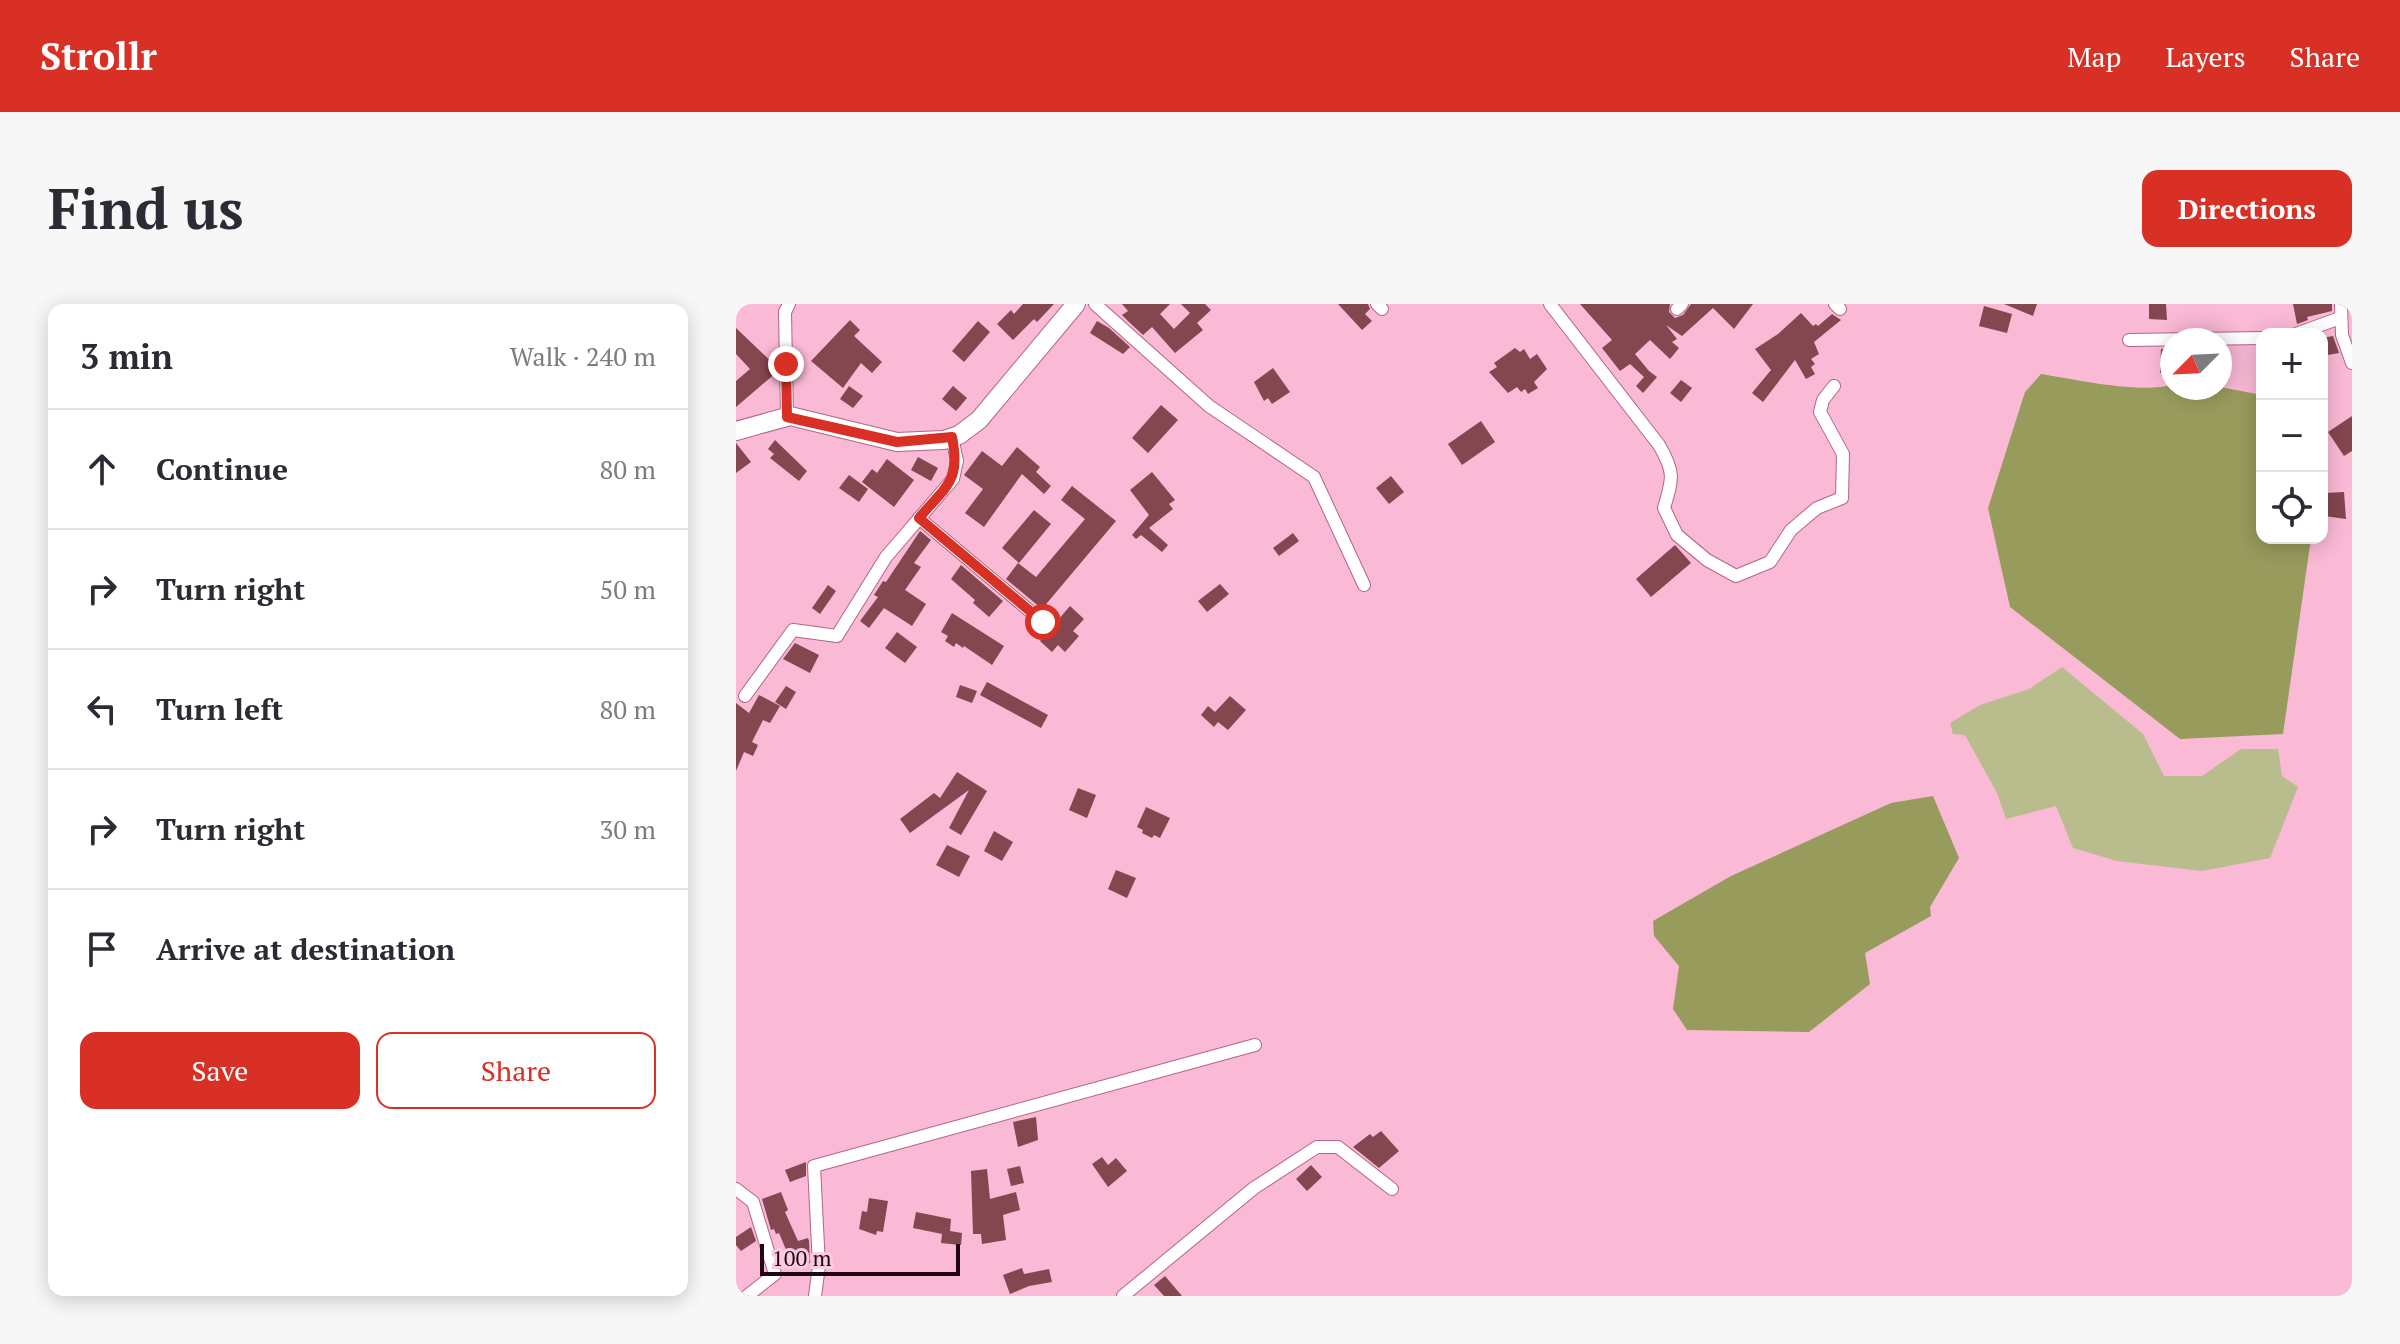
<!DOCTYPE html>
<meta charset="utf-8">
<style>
:root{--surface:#fff;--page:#f7f7f7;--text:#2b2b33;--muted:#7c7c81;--line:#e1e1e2;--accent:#d93025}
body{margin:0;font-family:"PT Serif",serif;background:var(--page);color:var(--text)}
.controls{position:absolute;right:24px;top:24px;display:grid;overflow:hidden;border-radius:16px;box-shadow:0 4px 20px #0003}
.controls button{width:72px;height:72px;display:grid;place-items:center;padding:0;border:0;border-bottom:2px solid var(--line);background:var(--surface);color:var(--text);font:40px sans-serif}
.compass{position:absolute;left:1424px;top:24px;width:72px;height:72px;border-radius:50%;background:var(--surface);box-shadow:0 4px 20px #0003;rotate:246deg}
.scale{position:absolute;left:24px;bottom:20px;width:200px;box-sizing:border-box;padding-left:8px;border:4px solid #210614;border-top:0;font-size:22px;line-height:28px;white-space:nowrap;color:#210614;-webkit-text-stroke:6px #fdcbe0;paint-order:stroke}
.stop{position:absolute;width:24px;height:24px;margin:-18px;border:6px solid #d93025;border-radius:50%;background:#fff}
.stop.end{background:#d93025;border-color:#fff;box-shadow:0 2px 8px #0008}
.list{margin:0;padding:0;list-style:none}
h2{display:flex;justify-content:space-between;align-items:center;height:104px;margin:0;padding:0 32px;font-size:34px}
h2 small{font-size:26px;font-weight:400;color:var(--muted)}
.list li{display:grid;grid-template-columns:52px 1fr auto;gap:24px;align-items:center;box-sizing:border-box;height:120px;padding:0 32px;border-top:2px solid var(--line)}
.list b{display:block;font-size:30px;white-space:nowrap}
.list em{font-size:26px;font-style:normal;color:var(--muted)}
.actions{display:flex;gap:16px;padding:24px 32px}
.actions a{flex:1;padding:18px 0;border:2px solid var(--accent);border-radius:16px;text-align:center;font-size:28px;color:var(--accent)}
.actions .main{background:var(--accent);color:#fff}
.icon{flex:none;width:44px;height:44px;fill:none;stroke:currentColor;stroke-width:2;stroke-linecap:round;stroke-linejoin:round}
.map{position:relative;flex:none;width:1616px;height:992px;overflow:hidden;border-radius:16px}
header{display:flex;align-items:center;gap:48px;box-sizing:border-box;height:112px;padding:0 40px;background:var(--accent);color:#fff}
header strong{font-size:38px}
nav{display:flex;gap:44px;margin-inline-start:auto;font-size:28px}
.intro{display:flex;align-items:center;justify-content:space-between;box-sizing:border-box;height:192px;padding:0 48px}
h1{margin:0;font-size:56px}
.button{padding:20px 36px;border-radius:16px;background:var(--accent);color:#fff;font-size:28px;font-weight:700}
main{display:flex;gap:48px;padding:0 48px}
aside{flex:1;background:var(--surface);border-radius:16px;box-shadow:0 4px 20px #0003}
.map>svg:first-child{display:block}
</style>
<header>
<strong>Strollr</strong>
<nav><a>Map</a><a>Layers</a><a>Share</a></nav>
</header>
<div class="intro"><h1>Find us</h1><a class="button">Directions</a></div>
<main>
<aside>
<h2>3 min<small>Walk · 240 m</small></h2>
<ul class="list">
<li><svg class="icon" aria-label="ahead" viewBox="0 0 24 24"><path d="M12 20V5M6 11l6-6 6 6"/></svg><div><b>Continue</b></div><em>80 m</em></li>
<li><svg class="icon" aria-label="right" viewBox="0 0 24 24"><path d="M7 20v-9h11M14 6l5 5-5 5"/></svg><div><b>Turn right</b></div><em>50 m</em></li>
<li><svg class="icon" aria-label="left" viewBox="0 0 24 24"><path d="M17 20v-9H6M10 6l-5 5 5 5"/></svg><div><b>Turn left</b></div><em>80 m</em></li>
<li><svg class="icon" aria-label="right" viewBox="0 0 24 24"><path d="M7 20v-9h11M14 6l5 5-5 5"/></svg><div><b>Turn right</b></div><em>30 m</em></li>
<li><svg class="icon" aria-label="arrive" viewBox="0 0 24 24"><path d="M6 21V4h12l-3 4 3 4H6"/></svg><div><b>Arrive at destination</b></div></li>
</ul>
<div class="actions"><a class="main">Save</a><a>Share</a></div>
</aside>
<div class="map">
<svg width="1616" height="992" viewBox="0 0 1616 992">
<rect width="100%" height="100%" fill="#fab9d5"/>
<polygon fill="#b9bc8d" points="1326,363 1407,430 1428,472 1466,472 1505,445 1542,445 1546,472 1562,483 1534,554 1466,567 1381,557 1337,544 1320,502 1270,515 1261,489 1229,431 1217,430 1214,419 1244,401 1293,385"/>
<g fill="#979b5c">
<path d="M1305,70C1337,75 1409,91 1436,80V84L1484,83L1526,91V234H1575L1547,430L1444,435L1274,303L1252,204L1289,88Z"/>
<polygon points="1197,492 1223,554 1194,603 1195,612 1129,649 1134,680 1073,728 951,726 937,705 943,662 918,632 917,617 995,572 1155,499"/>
</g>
<g fill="#84464f">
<polygon points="287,0 318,0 301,18 298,15 277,36 261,20 275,6 278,10"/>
<polygon points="386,0 434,0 424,10 438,25 454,9 445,0 469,0 475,6 461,19 467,26 439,49 416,23 407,31 393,18 386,11 392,7"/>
<polygon points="602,0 632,0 634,5 629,10 636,17 626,26"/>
<polygon points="844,0 934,0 933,8 939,14 947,11 955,0 1017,0 998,25 977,4 946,32 930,21 941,35 936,38 943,44 934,55 914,36 899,50 913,67 921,73 907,89 900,82 908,73 894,60 884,67 866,44 876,36"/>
<polygon points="1268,0 1301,0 1297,12"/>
<polygon points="1413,0 1430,0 1431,16 1413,15"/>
<polygon points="1557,0 1596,0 1596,7 1571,13 1572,16 1561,20"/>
<polygon points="1248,2 1276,10 1271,29 1243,22"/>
<polygon points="1065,9 1077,22 1080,20 1082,22 1096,10 1105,16 1078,38 1083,50 1075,55 1079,60 1075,63 1079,70 1070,75 1059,56 1027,98 1016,89 1035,66 1019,45 1042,30"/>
<polygon points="114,16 124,26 118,32 146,58 136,69 125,59 107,84 75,57"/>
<polygon points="242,17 254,28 228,58 216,47"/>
<polygon points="361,17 373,24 394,43 387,50 354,29"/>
<polygon points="0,24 41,63 41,68 0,103 0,77 14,65 0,50"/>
<polygon points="1597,32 1603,49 1586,52 1586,34"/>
<polygon points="779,44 784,48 788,45 794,55 801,50 811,65 798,78 802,84 792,90 789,85 785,88 781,83 772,89 753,68 761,63 758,59"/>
<polygon points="1436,44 1435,69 1424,69 1425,45"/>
<polygon points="537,64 554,88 536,100 532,94 528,97 518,78"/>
<polygon points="945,76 956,84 945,98 934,89"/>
<polygon points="113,82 127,92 117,104 104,95"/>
<polygon points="217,82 231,94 220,107 206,95"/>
<polygon points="425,101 442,116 412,149 396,134"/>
<polygon points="1616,112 1616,147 1608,152 1592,128"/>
<polygon points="745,117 759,138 726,161 712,140"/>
<polygon points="39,136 71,167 63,177 34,154 38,150 32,145"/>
<polygon points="0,139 15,158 0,169"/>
<polygon points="281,143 304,163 300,168 315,182 308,190 286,170 248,223 229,209 247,185 228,171 246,147 266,162"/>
<polygon points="182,153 202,164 195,177 175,166"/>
<polygon points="151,155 178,176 158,203 126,178 136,165 141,169"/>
<polygon points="416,168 439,196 433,200 437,205 413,224 432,241 426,248 405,231 400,235 396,231 413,211 394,186"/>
<polygon points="113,171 132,185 123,198 103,184"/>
<polygon points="655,172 668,188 653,200 640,184"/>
<polygon points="336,182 380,217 306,305 270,275 282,259 300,273 349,215 325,196"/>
<polygon points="1608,188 1610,215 1588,212 1589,189"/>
<polygon points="298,206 315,220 283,259 266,244"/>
<polygon points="184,227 195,236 178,259 185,263 169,286 190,300 176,322 148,304 133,324 124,317 142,293 138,291 147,277 150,278"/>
<polygon points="557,229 563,237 543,252 537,244"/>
<polygon points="939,241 955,259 915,293 900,275"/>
<polygon points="225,261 267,297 253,313 237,299 239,296 215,275"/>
<polygon points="484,280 493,290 471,308 462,297"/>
<polygon points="92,281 100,287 84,310 76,304"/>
<polygon points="334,302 348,315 337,327 343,332 329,348 322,341 316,348 304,337"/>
<polygon points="216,309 268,342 256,361 228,342 227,344 220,339 218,343 209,337 212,332 205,328"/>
<polygon points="161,328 181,343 169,359 149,344"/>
<polygon points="59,339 83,351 74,369 47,355"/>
<polygon points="251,378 312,411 305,424 244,391"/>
<polygon points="224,381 241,387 236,399 220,393"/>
<polygon points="50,382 60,388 50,405 39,398"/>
<polygon points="23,391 44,402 34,419 27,416 16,438 22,441 17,452 8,448 0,467 0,399 13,409"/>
<polygon points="494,392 510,406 492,426 482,418 478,423 465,411 472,402 479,408"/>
<polygon points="221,468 251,487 225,531 213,524 233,486 174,529 164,515 198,489 204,494"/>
<polygon points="342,484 360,491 351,514 333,506"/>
<polygon points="410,503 434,514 424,534 418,531 416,534 406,529 407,526 401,523"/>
<polygon points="258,527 277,538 266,557 248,547"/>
<polygon points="211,541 234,552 223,573 200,561"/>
<polygon points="380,566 400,574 391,594 372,585"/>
<polygon points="300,813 302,836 282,843 277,818"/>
<polygon points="645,827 663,847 643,864 617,843 634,830 637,833"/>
<polygon points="366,853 372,861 380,854 391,867 372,883 356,860"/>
<polygon points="70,858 70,872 54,878 49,866"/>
<polygon points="575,861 586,873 571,887 560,875"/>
<polygon points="284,862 288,879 275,882 271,865"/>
<polygon points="251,865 254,895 280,888 284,906 267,911 270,936 246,940 245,930 237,930 235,867"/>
<polygon points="45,888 52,906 49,908 62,937 72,934 73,937 74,959 63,962 62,958 56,960 43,929 40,930 38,925 35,926 26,895"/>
<polygon points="133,894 152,897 147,928 141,927 140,931 123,925 126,907 131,908"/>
<polygon points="180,908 215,915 214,927 226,929 225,941 205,939 206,930 177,924"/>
<polygon points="15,923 20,937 5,947 0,941 0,933"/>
<polygon points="286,964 288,970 313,965 316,978 293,982 274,990 267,971"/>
<polygon points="429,972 446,992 428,992 418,981"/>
</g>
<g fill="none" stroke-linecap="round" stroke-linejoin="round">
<g stroke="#b06688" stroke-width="14">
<g id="street">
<polyline points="359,0 473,102 578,173 628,281"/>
<polyline points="641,0 646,5"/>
<path d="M814,0L923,141C939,168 937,174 928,204L941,231L971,256L1000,272L1034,258L1055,226L1081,204L1106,194L1107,150L1084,108L1087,96L1098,82"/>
<polyline points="1099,0 1104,5"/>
<polyline points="1605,0 1606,31 1616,59"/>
<polyline points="941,5 946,0"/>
<polyline points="1560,30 1604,14"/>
<polyline points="1393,36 1526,34"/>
<polyline points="51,113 49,8 53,0"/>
<polyline points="183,214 307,318"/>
<polyline points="9,392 57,326 101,332 150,253 217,175 221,157 216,133"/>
<polyline points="0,885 17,898 39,970 11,992"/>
<polyline points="79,992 83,962 78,862 519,741"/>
<polyline points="387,992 518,884 581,843 602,843 656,885"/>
</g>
</g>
<g stroke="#b06688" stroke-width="20">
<polyline id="secondary" points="0,127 54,112 161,138 208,136 223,131 243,116 340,0"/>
</g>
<use href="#street" stroke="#fff" stroke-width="12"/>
<use href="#secondary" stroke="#fff" stroke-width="18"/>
</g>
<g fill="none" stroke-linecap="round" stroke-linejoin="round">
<path stroke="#d93025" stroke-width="10" d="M50,60L51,113L161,138L216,133C225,178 210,182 183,214L307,318"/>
</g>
</svg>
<div class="controls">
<button>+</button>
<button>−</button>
<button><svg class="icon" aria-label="locate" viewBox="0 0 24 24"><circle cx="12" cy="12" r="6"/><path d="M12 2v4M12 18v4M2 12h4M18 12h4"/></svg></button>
</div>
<svg class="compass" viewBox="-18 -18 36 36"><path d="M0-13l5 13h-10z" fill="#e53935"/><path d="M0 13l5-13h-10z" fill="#7c7c81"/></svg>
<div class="scale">100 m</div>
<div class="stop" style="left:307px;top:318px"></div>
<div class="stop end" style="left:50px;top:60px"></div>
</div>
</main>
